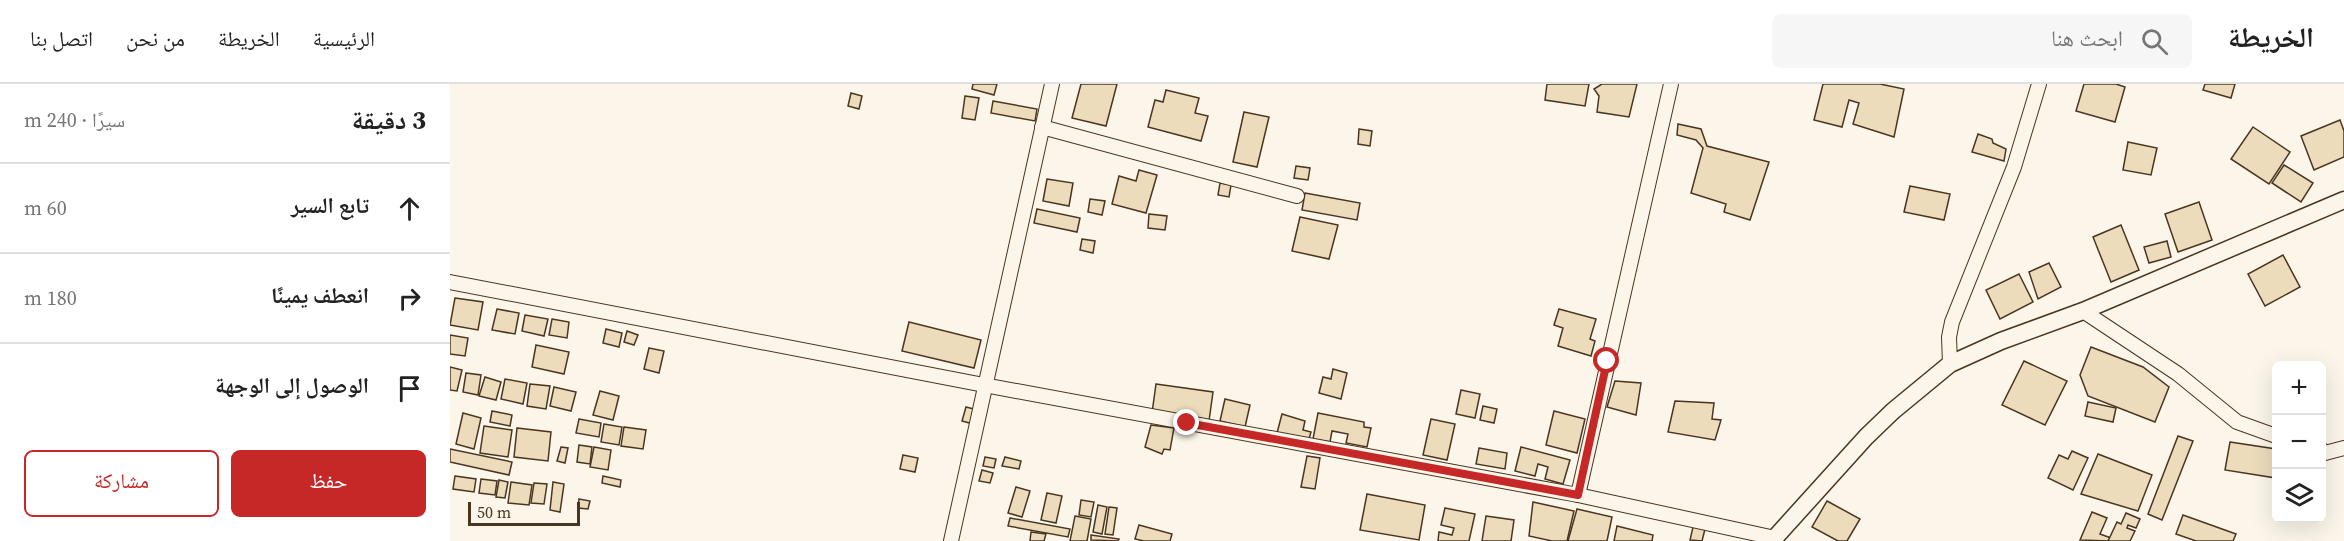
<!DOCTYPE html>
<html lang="ar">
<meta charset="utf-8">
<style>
:root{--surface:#fff;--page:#f6f6f6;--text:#222;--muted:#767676;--line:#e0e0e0;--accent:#c62828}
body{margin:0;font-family:"Source Serif 4","Noto Naskh Arabic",serif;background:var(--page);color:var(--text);direction:rtl}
.controls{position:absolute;right:18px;bottom:18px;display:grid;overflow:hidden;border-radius:9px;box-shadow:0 6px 24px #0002}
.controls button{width:54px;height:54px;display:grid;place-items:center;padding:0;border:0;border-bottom:2px solid var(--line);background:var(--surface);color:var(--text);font:30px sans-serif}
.scale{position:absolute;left:18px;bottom:15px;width:112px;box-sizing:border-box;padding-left:6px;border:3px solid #4a3520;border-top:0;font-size:16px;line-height:21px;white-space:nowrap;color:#4a3520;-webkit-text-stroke:4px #fbf6e9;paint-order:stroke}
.stop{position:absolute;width:18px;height:18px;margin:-14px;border:4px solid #c62828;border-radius:50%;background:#fff}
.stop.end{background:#c62828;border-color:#fff;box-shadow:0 2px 6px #0008}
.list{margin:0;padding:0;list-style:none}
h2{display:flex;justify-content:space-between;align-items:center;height:78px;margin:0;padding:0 24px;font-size:26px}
h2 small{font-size:20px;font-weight:400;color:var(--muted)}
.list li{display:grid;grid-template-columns:39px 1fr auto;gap:18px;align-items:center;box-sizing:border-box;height:90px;padding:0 24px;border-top:2px solid var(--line)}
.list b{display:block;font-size:22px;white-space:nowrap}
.list em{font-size:20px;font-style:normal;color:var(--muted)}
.actions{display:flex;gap:12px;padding:18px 24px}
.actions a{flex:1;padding:14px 0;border:2px solid var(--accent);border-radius:9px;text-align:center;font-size:21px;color:var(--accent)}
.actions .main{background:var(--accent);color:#fff}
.icon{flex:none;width:33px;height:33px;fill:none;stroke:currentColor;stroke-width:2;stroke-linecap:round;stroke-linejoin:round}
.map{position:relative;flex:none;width:1894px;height:457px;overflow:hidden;direction:ltr}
header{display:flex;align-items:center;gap:36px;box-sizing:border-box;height:84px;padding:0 30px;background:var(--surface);border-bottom:2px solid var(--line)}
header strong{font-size:28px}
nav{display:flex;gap:33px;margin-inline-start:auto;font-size:21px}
.search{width:420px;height:54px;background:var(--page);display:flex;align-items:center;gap:15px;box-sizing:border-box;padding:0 21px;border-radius:9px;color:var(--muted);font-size:22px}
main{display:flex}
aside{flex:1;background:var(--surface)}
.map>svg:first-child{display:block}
</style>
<header>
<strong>الخريطة</strong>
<div class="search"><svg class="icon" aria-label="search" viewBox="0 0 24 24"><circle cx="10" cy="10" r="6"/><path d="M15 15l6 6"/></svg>ابحث هنا</div>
<nav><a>الرئيسية</a><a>الخريطة</a><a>من نحن</a><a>اتصل بنا</a></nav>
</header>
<main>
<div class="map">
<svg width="1894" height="457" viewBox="0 0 1894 457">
<rect width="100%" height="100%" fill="#fbf6e9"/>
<g fill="#ecdcbc" stroke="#4a3520" stroke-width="1.5">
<polygon points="523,0 547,0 544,11 522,5"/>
<polygon points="631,0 667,0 656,42 622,34"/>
<polygon points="1097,0 1139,0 1135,22 1095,16"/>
<polygon points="1152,0 1187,0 1179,33 1147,28 1149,12 1144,5"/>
<polygon points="1373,0 1430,0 1454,5 1444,53 1403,40 1409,19 1399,16 1392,43 1364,36"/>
<polygon points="1634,0 1666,0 1675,3 1665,38 1626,27"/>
<polygon points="1755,0 1785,0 1781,14 1753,6"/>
<polygon points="716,6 749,14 745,29 758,32 751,57 698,43 705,16 713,18"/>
<polygon points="401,9 412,12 409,25 398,22"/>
<polygon points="515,12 529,14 525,36 512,34"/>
<polygon points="543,17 587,25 585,37 541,29"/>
<polygon points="794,28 819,33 807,83 783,78"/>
<polygon points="1890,36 1894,47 1894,73 1864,86 1851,52"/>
<polygon points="1228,40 1251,45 1257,62 1319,78 1300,136 1274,128 1276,120 1241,109 1253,64 1246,56 1227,51"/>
<polygon points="1803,43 1840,68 1819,100 1781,75"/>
<polygon points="909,45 922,47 920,62 908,60"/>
<polygon points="1528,50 1542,55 1543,59 1556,65 1554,77 1522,68"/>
<polygon points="1678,58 1707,64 1701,91 1673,86"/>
<polygon points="1834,81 1863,99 1851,118 1822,99"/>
<polygon points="846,82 860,84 858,96 844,94"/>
<polygon points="689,86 707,91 696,129 662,120 669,92 686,97"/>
<polygon points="597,95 623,99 619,122 593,117"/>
<polygon points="770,99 781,101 779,113 768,111"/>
<polygon points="1460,102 1500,110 1494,136 1454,128"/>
<polygon points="855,109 910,119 907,136 852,126"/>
<polygon points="640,115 655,117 652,131 638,128"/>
<polygon points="1749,118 1762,156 1728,168 1715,130"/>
<polygon points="587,125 630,134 627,148 584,139"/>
<polygon points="699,130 717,132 715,146 698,144"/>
<polygon points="850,133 888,141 879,175 842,167"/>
<polygon points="1671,141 1689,186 1661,198 1643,153"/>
<polygon points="632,155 645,157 643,169 630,166"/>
<polygon points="1717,157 1721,173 1699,179 1694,163"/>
<polygon points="1833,171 1850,203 1815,222 1798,190"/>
<polygon points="1599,179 1611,203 1588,215 1579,188"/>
<polygon points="1569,190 1583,218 1550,235 1536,206"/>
<polygon points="5,214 33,218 28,246 0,241"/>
<polygon points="47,225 69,229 65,250 42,246"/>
<polygon points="1109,225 1146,235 1140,255 1145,257 1141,272 1108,262 1113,244 1104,241"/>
<polygon points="75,231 98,235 94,252 72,247"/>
<polygon points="102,235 119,238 117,254 99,251"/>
<polygon points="459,238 531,256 524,284 452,267"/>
<polygon points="156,245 172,249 169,263 153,259"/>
<polygon points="177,247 188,251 184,261 174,258"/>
<polygon points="0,251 18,254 15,272 0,270"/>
<polygon points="86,261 119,268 114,290 82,283"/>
<polygon points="1641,263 1693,283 1719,303 1705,338 1638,312 1630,291"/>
<polygon points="199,264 214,267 209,289 194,285"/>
<polygon points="1574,277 1617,297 1595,341 1552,321"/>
<polygon points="0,283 12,286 7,307 0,306"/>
<polygon points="883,285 897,289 891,315 869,309 873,293 881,295"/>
<polygon points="16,289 31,291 28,311 13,308"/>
<polygon points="35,293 51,298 46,316 29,312"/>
<polygon points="55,295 77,299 73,320 51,315"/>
<polygon points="1165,297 1191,299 1186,331 1157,323"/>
<polygon points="80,300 100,302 96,325 77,322"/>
<polygon points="706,300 763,308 759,337 702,329"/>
<polygon points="104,303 126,308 121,327 100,322"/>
<polygon points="1011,306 1030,310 1025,334 1006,330"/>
<polygon points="150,307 169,312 163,336 143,331"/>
<polygon points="775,315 800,321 795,343 770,337"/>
<polygon points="1225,317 1264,319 1262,335 1271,336 1265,356 1218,348"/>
<polygon points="1638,318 1666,324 1663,338 1635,332"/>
<polygon points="1033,322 1047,325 1044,339 1030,336"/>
<polygon points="516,323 528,326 523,340 512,337"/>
<polygon points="42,327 62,331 60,342 40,338"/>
<polygon points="1104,327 1135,335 1127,369 1096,361"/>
<polygon points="13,329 31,334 24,365 6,360"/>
<polygon points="868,329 914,338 914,343 921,344 917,363 896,359 898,350 882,347 880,358 863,355"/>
<polygon points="832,330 855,337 853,346 861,348 858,358 827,349"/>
<polygon points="129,335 151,339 149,353 126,349"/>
<polygon points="981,335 1005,340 997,376 973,371"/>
<polygon points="154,340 172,343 169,361 151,358"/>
<polygon points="701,341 724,344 720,366 714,365 712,370 695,363"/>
<polygon points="34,342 62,346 58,373 30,369"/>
<polygon points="174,343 196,346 193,365 171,362"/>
<polygon points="67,344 101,348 98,377 64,373"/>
<polygon points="1728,352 1743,357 1712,436 1698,430"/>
<polygon points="1780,358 1826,365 1826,394 1775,386"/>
<polygon points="129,361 142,363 140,380 127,378"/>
<polygon points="111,363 118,364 115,379 107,377"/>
<polygon points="144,363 161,366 158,386 140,383"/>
<polygon points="1071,363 1120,376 1113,400 1095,395 1098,383 1088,380 1085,392 1065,387"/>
<polygon points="1029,364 1057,369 1055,385 1026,380"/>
<polygon points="0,365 62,378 59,391 0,378"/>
<polygon points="1622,367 1638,374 1623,406 1598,394 1609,371 1618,375"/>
<polygon points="1648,370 1702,391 1688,427 1631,410"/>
<polygon points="453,371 468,374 465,388 450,385"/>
<polygon points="857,372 870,374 865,405 851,403"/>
<polygon points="535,373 546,375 544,384 533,382"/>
<polygon points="555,373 571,377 569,385 552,382"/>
<polygon points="532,386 543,389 540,399 529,397"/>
<polygon points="5,392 26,395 24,408 3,405"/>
<polygon points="153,392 171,396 170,403 152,399"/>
<polygon points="31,395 47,397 45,411 29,409"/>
<polygon points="49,396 58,398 55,414 46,413"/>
<polygon points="61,398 82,401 79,421 58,419"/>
<polygon points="103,398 114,400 110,428 100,426"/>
<polygon points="84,399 97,400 94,420 81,419"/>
<polygon points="566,403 580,407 572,433 558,429"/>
<polygon points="597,409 612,412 606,439 591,436"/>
<polygon points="917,410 975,421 969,456 910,446"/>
<polygon points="129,415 140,417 138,425 128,424"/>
<polygon points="631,416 644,418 641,433 629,431"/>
<polygon points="1377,417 1410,435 1397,457 1388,457 1362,443"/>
<polygon points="1083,418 1124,427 1117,457 1102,457 1079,452"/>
<polygon points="648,421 657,423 652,450 643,448"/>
<polygon points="659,423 667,424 663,451 655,450"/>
<polygon points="995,424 1025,430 1019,457 988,457 989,448 1002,451 1004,444 991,441"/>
<polygon points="1127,425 1162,433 1157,457 1118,457"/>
<polygon points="1642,428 1657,434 1650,450 1661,454 1660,457 1630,456"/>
<polygon points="1676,429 1690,435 1686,444 1678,441 1677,444 1685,447 1680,457 1658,457 1667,438 1671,440"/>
<polygon points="1733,431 1786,450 1783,457 1746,457 1726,450"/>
<polygon points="625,432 641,435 637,457 620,457"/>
<polygon points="1036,432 1064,436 1061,457 1032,457"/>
<polygon points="560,434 620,445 618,453 558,442"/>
<polygon points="689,441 722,450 720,457 694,457 685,455"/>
<polygon points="1167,442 1203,451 1202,457 1164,457"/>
<polygon points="1243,443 1255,445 1252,457 1240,456"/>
<polygon points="581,448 596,450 594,457 580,457"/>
<polygon points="641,451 669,455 668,457 641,456"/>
</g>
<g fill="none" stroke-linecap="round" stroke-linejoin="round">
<g stroke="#4a3520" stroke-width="16">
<g id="minor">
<polyline points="592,43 847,112"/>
<polyline points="0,198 534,301 1128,411 1325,454"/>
<polyline points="1633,227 1728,290 1787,338 1826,352"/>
<polyline points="1500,280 1499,253 1502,238 1564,83 1589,0"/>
<polyline points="1872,366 1875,369 1894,364"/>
<polyline points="1128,411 1221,0"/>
<polyline points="501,457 602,0"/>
</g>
</g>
<g stroke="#4a3520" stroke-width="19">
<polyline id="tertiary" points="1322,457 1416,353 1443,327 1500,280 1551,257 1633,227 1894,116"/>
</g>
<use href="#minor" stroke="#fbf6e9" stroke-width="14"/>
<use href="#tertiary" stroke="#fbf6e9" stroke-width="16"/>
</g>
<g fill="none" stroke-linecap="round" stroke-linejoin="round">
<polyline stroke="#c62828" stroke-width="8" points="737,339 1128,411 1157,277"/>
</g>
</svg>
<div class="controls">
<button>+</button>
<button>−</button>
<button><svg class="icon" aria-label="layers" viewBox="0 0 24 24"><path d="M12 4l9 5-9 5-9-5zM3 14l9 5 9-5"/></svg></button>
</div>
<div class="scale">50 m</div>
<div class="stop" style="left:1157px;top:277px"></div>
<div class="stop end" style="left:737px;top:339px"></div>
</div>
<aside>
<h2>3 دقيقة<small>سيرًا · 240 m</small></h2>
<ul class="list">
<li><svg class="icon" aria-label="ahead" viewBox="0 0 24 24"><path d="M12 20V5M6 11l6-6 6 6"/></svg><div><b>تابع السير</b></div><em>60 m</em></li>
<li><svg class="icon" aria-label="right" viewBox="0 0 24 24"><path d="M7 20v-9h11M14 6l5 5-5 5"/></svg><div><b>انعطف يمينًا</b></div><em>180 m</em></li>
<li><svg class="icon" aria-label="arrive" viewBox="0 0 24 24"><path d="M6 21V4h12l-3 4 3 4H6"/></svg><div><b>الوصول إلى الوجهة</b></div></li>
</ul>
<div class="actions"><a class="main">حفظ</a><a>مشاركة</a></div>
</aside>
</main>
